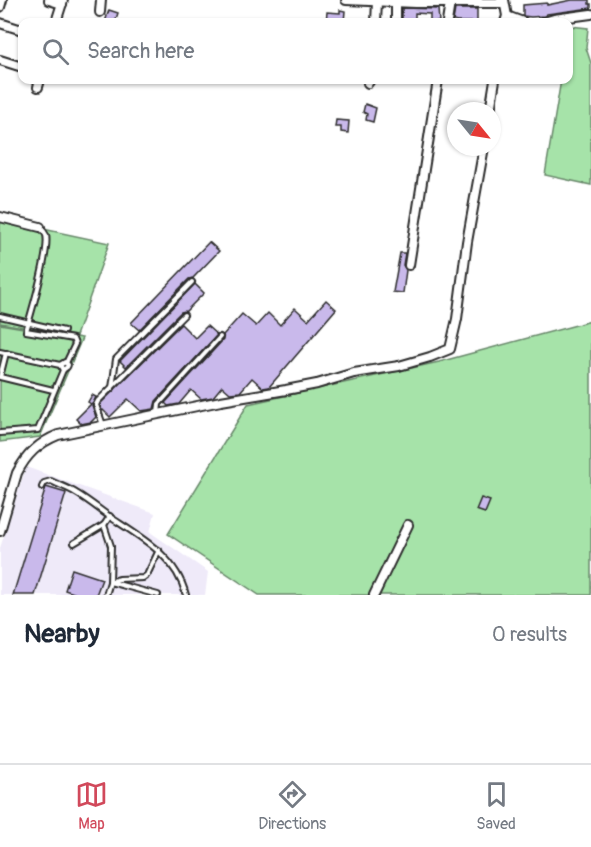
<!DOCTYPE html>
<style>
:root{--surface:#fff;--page:#f6f6f7;--text:#1f2937;--muted:#747a83;--line:#e0e1e3;--accent:#d1495b}
body{margin:0;font-family:Pangolin,sans-serif;background:var(--page);color:var(--text)}
.compass{position:absolute;left:447px;top:102px;width:54px;height:54px;border-radius:50%;background:var(--surface);box-shadow:0 2px 4px #0004;rotate:120deg}
.list{margin:0;padding:0;list-style:none}
h2{display:flex;justify-content:space-between;align-items:center;height:78px;margin:0;padding:0 24px;font-size:26px}
h2 small{font-size:20px;font-weight:400;color:var(--muted)}
.icon{flex:none;width:33px;height:33px;fill:none;stroke:currentColor;stroke-width:2;stroke-linecap:round;stroke-linejoin:round}
.map{position:relative;flex:none;width:591px;height:595px;overflow:hidden}
.search{position:absolute;background:var(--surface);box-shadow:0 2px 4px #0004;left:18px;right:18px;top:18px;height:66px;display:flex;align-items:center;gap:15px;box-sizing:border-box;padding:0 21px;border-radius:12px;color:var(--muted);font-size:22px}
.sheet{height:168px;background:var(--surface)}
nav{display:flex;justify-content:space-around;align-items:center;box-sizing:border-box;height:84px;border-top:2px solid var(--line);background:var(--surface);font-size:16px;color:var(--muted)}
nav a{display:grid;justify-items:center;gap:3px}
nav .on{color:var(--accent)}
.map>svg:first-child{display:block}
</style>
<div class="map">
<svg width="591" height="595" viewBox="0 0 591 595">
<rect width="100%" height="100%" fill="#fff"/>
<filter id="ink" filterUnits="userSpaceOnUse"><feTurbulence type="fractalNoise" baseFrequency=".0167" numOctaves="2"/><feDisplacementMap in="SourceGraphic" scale="12" xChannelSelector="R" yChannelSelector="G"/><feConvolveMatrix kernelMatrix="1 2 1 2 8 2 1 2 1" color-interpolation-filters="sRGB"/></filter>
<g filter="url(#ink)">
<polygon fill="#efeaf9" points="26,467 155,513 150,532 208,572 205,595 0,595 0,548"/>
<g fill="#a6e3a9" stroke="#68876a" stroke-width="1.5">
<polygon points="570,26 588,28 586,48 591,63 591,185 545,175 561,80 568,80 568,36"/>
<polygon points="1,220 109,243 76,336 0,323 0,226"/>
<polygon points="591,321 591,595 259,595 168,534 248,404 439,362"/>
<polygon points="0,324 82,338 40,437 0,442"/>
</g>
<g fill="#c9b9eb" stroke="#2b2b2b" stroke-width="1.5">
<polygon points="572,0 589,0 589,4 591,4 591,8 547,14 544,16 531,17 523,16 523,5 547,3 547,5"/>
<polygon points="402,8 438,9 439,22 430,22 430,14 415,13 415,22 402,22"/>
<polygon points="455,9 477,9 477,22 457,22 453,21"/>
<polygon points="109,10 118,13 115,22 105,22"/>
<polygon points="340,10 345,11 344,22 326,22 327,12 340,13"/>
<polygon points="365,104 376,108 373,122 366,120 367,114 363,112"/>
<polygon points="336,120 349,121 348,133 341,132 341,127 335,127"/>
<polygon points="209,242 219,251 193,278 189,279 139,330 131,323"/>
<polygon points="400,253 405,253 403,265 406,270 403,293 393,292"/>
<polygon points="195,284 204,293 186,311 181,312 126,367 120,361"/>
<polygon points="326,300 336,309 269,387 263,388 252,378 240,392 230,393 222,386 213,397 201,399 191,390 179,404 168,406 165,403 223,340 223,335 242,314 256,326 268,313 280,325 295,308 308,320"/>
<polygon points="181,324 195,338 207,326 217,335 156,401 154,409 141,411 128,399 110,417 103,410 102,411 100,405 101,403"/>
<polygon points="92,395 96,397 92,405 96,417 91,422 81,424 76,419 91,404 88,402"/>
<polygon points="46,487 66,493 35,595 13,595"/>
<polygon points="481,498 490,501 485,513 476,510"/>
<polygon points="72,569 102,579 96,595 79,595 65,590"/>
</g>
<g fill="none" stroke-linecap="round" stroke-linejoin="round">
<g stroke="#2b2b2b" stroke-width="8">
<g id="service">
<path d="M40,228C43,230 44,231 46,235C50,250 31,314 26,331L73,339L75,344L66,363"/>
<polyline points="0,316 64,331"/>
<polyline points="0,352 60,365 63,370 67,367 68,365 65,362 60,365"/>
<polyline points="0,377 53,390"/>
<polyline points="0,377 6,353"/>
<polyline points="112,388 116,359 192,282"/>
<polyline points="158,414 159,404 220,337"/>
<polyline points="103,425 96,405 98,401 184,315"/>
<polyline points="0,433 38,430 63,370"/>
<path d="M42,487L44,483L51,481C59,485 68,488 76,493C88,500 99,509 110,517C142,538 176,556 186,595"/>
<polyline points="104,525 111,546 110,582 119,579 143,578 147,575 159,550"/>
<polyline points="74,543 104,525 110,516"/>
<polyline points="106,595 110,582 158,595"/>
</g>
</g>
<g stroke="#2b2b2b" stroke-width="12">
<g id="minor">
<polyline points="49,0 62,4"/>
<polyline points="346,0 416,3 503,3"/>
<polyline points="504,0 507,16 505,22"/>
<polyline points="0,7 2,0"/>
<polyline points="100,12 101,0"/>
<polyline points="507,16 523,22"/>
<polyline points="56,22 63,0"/>
<polyline points="376,22 377,2"/>
<polyline points="396,22 396,3"/>
<polyline points="447,22 450,3"/>
<polyline points="544,22 554,19 591,14"/>
<polyline points="0,23 22,30"/>
<polyline points="0,60 22,67"/>
<polyline points="368,83 370,80"/>
<polyline points="38,87 40,80"/>
<polyline points="490,111 495,80"/>
<polyline points="0,217 40,227"/>
<polyline points="409,265 438,80"/>
<path d="M0,531L17,473C26,455 38,443 58,435L221,401L286,390L317,384L354,373L399,366L430,357L450,349L457,319L467,242L484,147"/>
<polyline points="374,595 408,525"/>
</g>
</g>
<use href="#service" stroke="#fff" stroke-width="4"/>
<use href="#minor" stroke="#fff" stroke-width="8"/>
</g>
</g>
</svg>
<svg class="compass" viewBox="-18 -18 36 36"><path d="M0-13l5 13h-10z" fill="#e53935"/><path d="M0 13l5-13h-10z" fill="#747a83"/></svg>
<div class="search"><svg class="icon" aria-label="search" viewBox="0 0 24 24"><circle cx="10" cy="10" r="6"/><path d="M15 15l6 6"/></svg>Search here</div>
</div>
<section class="sheet">
<h2>Nearby<small>0 results</small></h2>
<ul class="list">
</ul>
</section>
<nav>
<a class="on"><svg class="icon" aria-label="map" viewBox="0 0 24 24"><path d="M3 6l6-2 6 2 6-2v14l-6 2-6-2-6 2zM9 4v14M15 6v14"/></svg>Map</a>
<a><svg class="icon" aria-label="directions" viewBox="0 0 24 24"><path d="M12 3l9 9-9 9-9-9zM9 14v-3h6M13 9l2 2-2 2"/></svg>Directions</a>
<a><svg class="icon" aria-label="saved" viewBox="0 0 24 24"><path d="M7 4h10v16l-5-4-5 4z"/></svg>Saved</a>
</nav>
